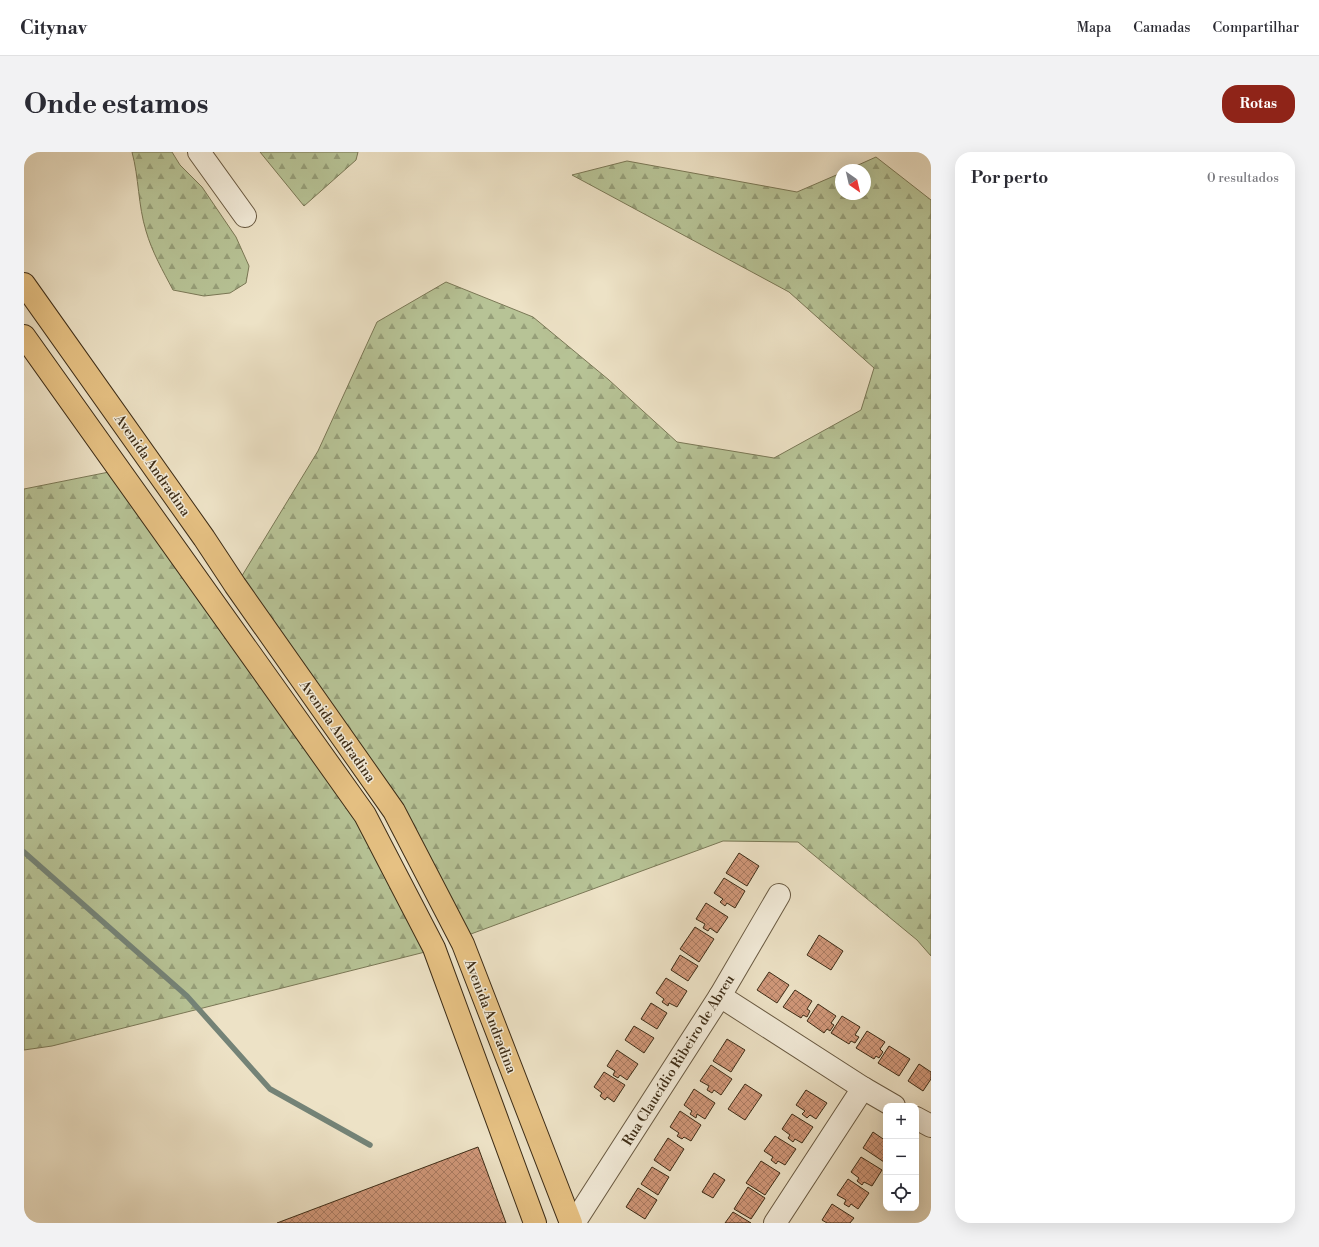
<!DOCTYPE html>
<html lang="pt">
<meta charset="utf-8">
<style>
:root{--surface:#fff;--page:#f2f2f3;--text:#2b2b33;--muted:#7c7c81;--line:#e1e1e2;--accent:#8f2418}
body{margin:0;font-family:"Libre Bodoni",serif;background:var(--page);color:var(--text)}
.controls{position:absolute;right:12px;bottom:12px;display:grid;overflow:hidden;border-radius:8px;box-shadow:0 4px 16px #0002}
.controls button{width:36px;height:36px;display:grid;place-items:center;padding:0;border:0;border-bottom:1px solid var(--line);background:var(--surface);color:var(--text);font:20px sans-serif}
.compass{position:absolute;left:811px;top:12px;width:36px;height:36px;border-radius:50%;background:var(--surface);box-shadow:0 4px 16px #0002;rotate:146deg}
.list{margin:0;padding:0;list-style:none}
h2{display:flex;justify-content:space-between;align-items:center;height:52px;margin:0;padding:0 16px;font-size:17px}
h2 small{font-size:13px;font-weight:400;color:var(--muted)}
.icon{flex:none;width:22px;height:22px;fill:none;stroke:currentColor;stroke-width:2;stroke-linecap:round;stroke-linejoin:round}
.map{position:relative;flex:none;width:907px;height:1071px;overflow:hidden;border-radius:16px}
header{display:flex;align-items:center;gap:24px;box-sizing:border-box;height:56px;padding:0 20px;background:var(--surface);border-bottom:1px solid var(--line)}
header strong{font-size:19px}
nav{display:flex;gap:22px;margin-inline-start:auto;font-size:14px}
.intro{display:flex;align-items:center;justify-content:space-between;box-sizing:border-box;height:96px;padding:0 24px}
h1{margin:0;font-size:28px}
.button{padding:10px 18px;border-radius:16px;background:var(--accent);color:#fff;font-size:14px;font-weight:700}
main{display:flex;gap:24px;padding:0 24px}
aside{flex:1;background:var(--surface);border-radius:16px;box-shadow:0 4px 16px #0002}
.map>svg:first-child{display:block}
</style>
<header>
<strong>Citynav</strong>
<nav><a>Mapa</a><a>Camadas</a><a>Compartilhar</a></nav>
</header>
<div class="intro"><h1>Onde estamos</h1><a class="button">Rotas</a></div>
<main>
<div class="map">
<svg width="907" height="1071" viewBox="0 0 907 1071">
<defs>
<pattern id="forest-firs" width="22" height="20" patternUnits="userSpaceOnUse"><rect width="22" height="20" fill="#b7c396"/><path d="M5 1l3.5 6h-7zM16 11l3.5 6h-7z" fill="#969f79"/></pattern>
<pattern id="building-cross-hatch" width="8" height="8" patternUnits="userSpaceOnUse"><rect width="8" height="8" fill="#d09779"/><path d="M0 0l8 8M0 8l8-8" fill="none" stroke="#aa7b62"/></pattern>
</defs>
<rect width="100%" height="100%" fill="#ede2c6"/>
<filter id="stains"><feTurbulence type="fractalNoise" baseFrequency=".005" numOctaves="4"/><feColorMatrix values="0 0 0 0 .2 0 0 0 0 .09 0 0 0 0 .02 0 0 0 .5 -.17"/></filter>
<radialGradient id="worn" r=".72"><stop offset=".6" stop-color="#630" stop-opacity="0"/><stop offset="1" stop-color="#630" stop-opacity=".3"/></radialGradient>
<g fill="url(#forest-firs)" stroke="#7a7856">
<path d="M108,0H148L156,13L178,35L212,85L225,114L222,131L206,141L180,144L149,138C139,119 128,100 122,79C114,53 115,26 108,0Z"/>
<polygon points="236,0 334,0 332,8 280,54"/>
<polygon points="852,5 907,48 907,804 893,788 774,690 699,689 436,786 372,659 213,432 294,299 353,170 422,130 509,165 585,228 653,290 750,306 837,258 850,216 765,140 548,23 603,9 773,40 817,21 817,42 841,42 841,18 823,18"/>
<polygon points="95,318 341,664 409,798 28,894 0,898 0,337"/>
</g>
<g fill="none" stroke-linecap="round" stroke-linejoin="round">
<polyline stroke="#748377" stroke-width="5.5" points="0,700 163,844 246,937 346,993"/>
</g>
<g fill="url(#building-cross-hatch)" stroke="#3d2c16">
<polygon points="715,701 735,714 723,734 702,721"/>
<polygon points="700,726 721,739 711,756 703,751 701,754 696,750 699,747 690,741"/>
<polygon points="682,751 704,765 693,781 686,776 684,779 679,776 681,772 672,767"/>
<polygon points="671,775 690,787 675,810 656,797"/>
<polygon points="795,783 819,799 807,818 783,803"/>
<polygon points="656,803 674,814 664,829 647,818"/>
<polygon points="745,820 765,833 753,851 733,838"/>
<polygon points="642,826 663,839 653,855 645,851 644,854 638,850 640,847 632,841"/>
<polygon points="771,838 788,849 783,857 786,859 783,865 779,863 777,866 759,855"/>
<polygon points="627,851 643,861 633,877 617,867"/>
<polygon points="794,852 812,864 807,871 810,873 806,879 803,877 800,881 783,869"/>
<polygon points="818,864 836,875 831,883 835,885 831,891 827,889 825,892 807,881"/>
<polygon points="610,874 630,886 620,901 601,888"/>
<polygon points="843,879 861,890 856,897 859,900 855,906 852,904 850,907 832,896"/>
<polygon points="703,887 721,898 707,920 689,909"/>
<polygon points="865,894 886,907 875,924 854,911"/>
<polygon points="593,898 614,912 603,928 596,923 594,926 589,923 591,919 583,914"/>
<polygon points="895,912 907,920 907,927 899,939 884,929"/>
<polygon points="687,913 708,927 697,943 690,938 688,941 683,938 685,934 676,929"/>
<polygon points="580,920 601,933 590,950 583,945 581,948 576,944 578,941 570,935"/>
<polygon points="721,932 738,943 721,968 704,957"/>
<polygon points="670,937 691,951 681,967 673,962 672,966 666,962 668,959 660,953"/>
<polygon points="782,938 803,951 792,967 786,963 783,966 778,962 781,959 772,953"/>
<polygon points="656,959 677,973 667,989 660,985 658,987 653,984 655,981 646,975"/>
<polygon points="768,962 789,975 778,991 771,987 769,990 764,986 766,983 758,977"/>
<polygon points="849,980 862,989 862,1006 860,1010 839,996"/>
<polygon points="751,984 772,997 761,1013 754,1009 752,1012 747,1008 749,1005 740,999"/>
<polygon points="644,986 660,997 646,1019 630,1008"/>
<polygon points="454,995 482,1071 253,1071"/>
<polygon points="837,1005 858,1018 848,1034 840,1030 838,1033 833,1029 835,1026 827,1020"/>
<polygon points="737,1009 756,1021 741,1043 722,1031"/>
<polygon points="628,1015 645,1025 634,1043 617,1032"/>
<polygon points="690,1021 701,1028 689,1046 678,1040"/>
<polygon points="824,1027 845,1041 834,1057 827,1052 825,1055 820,1052 822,1048 813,1043"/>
<polygon points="724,1035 741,1046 727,1067 710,1057"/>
<polygon points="614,1036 633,1048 621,1067 602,1055"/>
<polygon points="808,1052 830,1066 826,1071 803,1071 798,1068"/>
<polygon points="709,1060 727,1071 701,1071"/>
</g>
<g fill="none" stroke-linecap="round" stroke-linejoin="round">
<g stroke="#695a42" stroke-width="24">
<g id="minor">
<polyline points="175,0 221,64"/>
<polyline points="696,844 839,936 870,954"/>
<polyline points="892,966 907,974"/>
<polyline points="550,1071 696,844 755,743"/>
<polyline points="751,1071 839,936"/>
</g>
</g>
<g stroke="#3d2c16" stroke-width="24">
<g id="major">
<polyline points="0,132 180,386 211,433 370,659 439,792 547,1071"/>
<polyline points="0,184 341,663 410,796 511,1071"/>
</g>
</g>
<use href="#minor" stroke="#f3ecda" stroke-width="22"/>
<use href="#major" stroke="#e6c183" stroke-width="22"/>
</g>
<g text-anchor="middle" stroke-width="3" stroke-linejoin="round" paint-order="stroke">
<g font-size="14" fill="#3d2c16" stroke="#f3ecda">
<text transform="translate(129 313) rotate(55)" y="5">Avenida Andradina</text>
<text transform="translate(314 579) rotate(55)" y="5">Avenida Andradina</text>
<text transform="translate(467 864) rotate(69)" y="5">Avenida Andradina</text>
<text transform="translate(654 908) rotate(-58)" y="5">Rua Claucídio Ribeiro de Abreu</text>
</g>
</g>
<rect width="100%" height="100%" filter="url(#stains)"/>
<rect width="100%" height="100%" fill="url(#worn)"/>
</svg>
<div class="controls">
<button>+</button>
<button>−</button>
<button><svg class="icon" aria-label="locate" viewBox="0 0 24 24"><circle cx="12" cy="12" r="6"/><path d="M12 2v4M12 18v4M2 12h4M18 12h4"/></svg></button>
</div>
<svg class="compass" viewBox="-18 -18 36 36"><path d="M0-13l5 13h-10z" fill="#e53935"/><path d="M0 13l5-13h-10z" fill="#7c7c81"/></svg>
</div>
<aside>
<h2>Por perto<small>0 resultados</small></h2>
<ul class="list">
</ul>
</aside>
</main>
